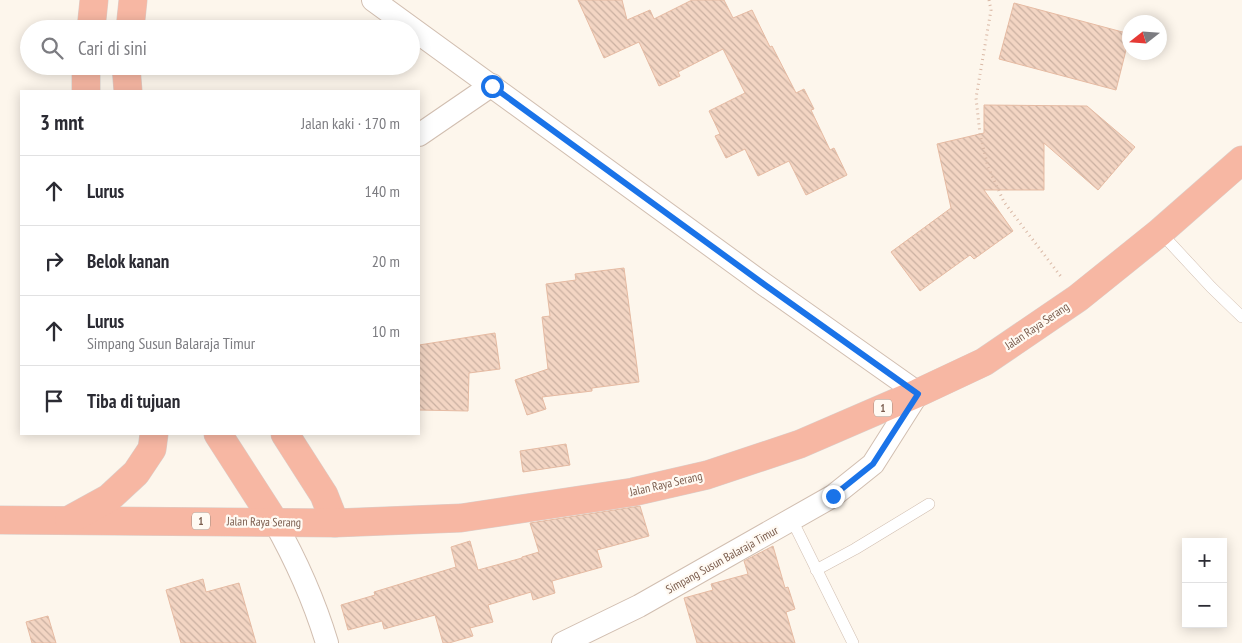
<!DOCTYPE html>
<html lang="id">
<meta charset="utf-8">
<style>
:root{--surface:#fff;--page:#f7f7f7;--text:#2b2b33;--muted:#7c7c81;--line:#e1e1e2}
body{margin:0;font-family:"PT Sans Narrow",sans-serif;background:var(--page);color:var(--text)}
.controls{position:absolute;right:15px;bottom:15px;display:grid;overflow:hidden;border-radius:0px;box-shadow:0 2px 12px #0003}
.controls button{width:45px;height:45px;display:grid;place-items:center;padding:0;border:0;border-bottom:1px solid var(--line);background:var(--surface);color:var(--text);font:25px sans-serif}
.compass{position:absolute;left:1122px;top:15px;width:45px;height:45px;border-radius:50%;background:var(--surface);box-shadow:0 2px 12px #0003;rotate:253deg}
.stop{position:absolute;width:15px;height:15px;margin:-11px;border:4px solid #1a73e8;border-radius:50%;background:#fff}
.stop.end{background:#1a73e8;border-color:#fff;box-shadow:0 1px 5px #0008}
.list{margin:0;padding:0;list-style:none}
h2{display:flex;justify-content:space-between;align-items:center;height:65px;margin:0;padding:0 20px;font-size:21px}
h2 small{font-size:16px;font-weight:400;color:var(--muted)}
.list li{display:grid;grid-template-columns:32px 1fr auto;gap:15px;align-items:center;box-sizing:border-box;height:70px;padding:0 20px;border-top:1px solid var(--line)}
.list b{display:block;font-size:19px;white-space:nowrap}
.list p{margin:0;font-size:16px;white-space:nowrap;color:var(--muted)}
.list em{font-size:16px;font-style:normal;color:var(--muted)}
.icon{flex:none;width:28px;height:28px;fill:none;stroke:currentColor;stroke-width:2;stroke-linecap:round;stroke-linejoin:round}
.map{position:relative;flex:none;width:1242px;height:643px;overflow:hidden}
.search{position:absolute;background:var(--surface);box-shadow:0 2px 12px #0003;left:20px;top:20px;width:400px;height:55px;display:flex;align-items:center;gap:12px;box-sizing:border-box;padding:0 18px;border-radius:28px;color:var(--muted);font-size:19px}
.panel{position:absolute;background:var(--surface);box-shadow:0 2px 12px #0003;left:20px;top:90px;width:400px;height:345px;border-radius:0px}
.map>svg:first-child{display:block}
</style>
<div class="map">
<svg width="1242" height="643" viewBox="0 0 1242 643">
<defs>
<pattern id="building-back-hatch" width="6" height="6" patternUnits="userSpaceOnUse" patternTransform="scale(1.25)"><rect width="6" height="6" fill="#f3d5c3"/><path d="M-1 5l2 2M0 0l6 6M5-1l2 2" fill="none" stroke="#cab0a1"/></pattern>
</defs>
<rect width="100%" height="100%" fill="#fdf6ec"/>
<g fill="url(#building-back-hatch)" stroke="#e6bba3">
<polygon points="578,0 622,0 627,20 650,10 654,19 692,0 724,0 733,18 752,10 770,47 772,46 796,93 804,89 814,109 811,110 830,150 834,148 847,175 806,195 789,161 758,176 745,149 726,158 715,136 720,134 709,111 745,93 723,49 678,72 680,76 659,86 639,42 604,58"/>
<polygon points="1014,3 1130,34 1116,90 999,59"/>
<polygon points="984,105 1087,106 1135,147 1098,190 1044,143 1044,190 984,190 1013,231 974,259 970,255 920,291 891,252 951,208 937,144 984,133"/>
<polygon points="624,268 639,382 592,388 592,391 542,397 546,409 527,415 515,380 548,369 542,317 550,316 546,284 576,280 575,274"/>
<polygon points="495,333 500,369 469,373 468,411 419,410 419,345"/>
<polygon points="566,444 570,465 523,472 520,451"/>
<polygon points="640,506 649,536 597,550 602,567 552,581 555,593 533,600 531,592 488,605 493,622 470,628 473,636 449,643 443,643 435,615 384,629 382,621 348,630 341,605 375,595 374,592 456,567 451,547 470,541 478,570 522,558 522,557 539,552 530,523"/>
<polygon points="773,546 785,588 788,587 795,609 786,612 795,643 697,643 684,598 713,590 711,584 748,574 744,561"/>
<polygon points="203,579 206,592 239,583 256,643 181,643 166,590"/>
<polygon points="48,616 56,643 32,643 26,622"/>
</g>
<g fill="none" stroke-linecap="round" stroke-linejoin="round">
<g stroke="#d1beb0" stroke-width="12">
<g id="lane">
<polyline points="1160,232 1211,287 1242,317"/>
<polyline points="792,520 853,643"/>
<polyline points="816,570 855,549 929,504"/>
</g>
</g>
<g stroke="#d1beb0" stroke-width="24">
<g id="street">
<polyline points="373,0 765,285 918,393 873,464 833,496 639,606 563,643"/>
<polyline points="419,135 492,85"/>
<path d="M274,521C296,560 314,600 327,643"/>
</g>
</g>
<g stroke="#dad1cd" stroke-width="29">
<g id="highway">
<polyline points="91,29 94,0"/>
<polyline points="130,29 133,0"/>
<polyline points="86,66 86,91"/>
<polyline points="126,66 128,91"/>
<polyline points="218,434 274,521"/>
<polyline points="285,434 324,495 335,523"/>
<polyline points="0,520 335,523 461,518 633,492 707,475 800,444 918,393 984,362 1078,298 1160,232 1242,160"/>
<polyline points="69,520 109,498 136,473 152,449 154,434"/>
</g>
</g>
<polyline stroke="#d9b8a5" stroke-width="3" stroke-dasharray="1 4" stroke-linecap="butt" points="989,0 991,10 976,98 980,134 988,167 1004,202 1062,278"/>
<use href="#lane" stroke="#fff" stroke-width="11"/>
<use href="#street" stroke="#fff" stroke-width="22"/>
<use href="#highway" stroke="#f7b7a3" stroke-width="28"/>
</g>
<g fill="none" stroke-linecap="round" stroke-linejoin="round">
<polyline stroke="#1a73e8" stroke-width="6" points="492,86 765,285 918,394 873,464 833,496"/>
</g>
<g text-anchor="middle" stroke-width="4.5" stroke-linejoin="round" paint-order="stroke">
<g fill="#fffaf3" stroke="#a28b7f" stroke-width="1">
<rect x="874" y="399.5" width="18" height="17" rx="4"/>
<rect x="192" y="512.5" width="18" height="17" rx="4"/>
</g>
<g font-size="11" font-weight="bold" fill="#7a5c4d">
<text x="883" y="412">1</text>
<text x="201" y="525">1</text>
</g>
<g font-size="12" fill="#7a5c4d" stroke="#fffaf3">
<text transform="translate(1037 326) rotate(-34)" y="4">Jalan Raya Serang</text>
<text transform="translate(666 484) rotate(-13)" y="4">Jalan Raya Serang</text>
<text transform="translate(264 522) rotate(1)" y="4">Jalan Raya Serang</text>
<text transform="translate(722 560) rotate(-29)" y="4">Simpang Susun Balaraja Timur</text>
</g>
</g>
</svg>
<div class="controls">
<button>+</button>
<button>−</button>
</div>
<svg class="compass" viewBox="-18 -18 36 36"><path d="M0-13l5 13h-10z" fill="#e53935"/><path d="M0 13l5-13h-10z" fill="#7c7c81"/></svg>
<div class="stop" style="left:492px;top:86px"></div>
<div class="stop end" style="left:833px;top:496px"></div>
<div class="search"><svg class="icon" aria-label="search" viewBox="0 0 24 24"><circle cx="10" cy="10" r="6"/><path d="M15 15l6 6"/></svg>Cari di sini</div>
<section class="panel">
<h2>3 mnt<small>Jalan kaki · 170 m</small></h2>
<ul class="list">
<li><svg class="icon" aria-label="ahead" viewBox="0 0 24 24"><path d="M12 20V5M6 11l6-6 6 6"/></svg><div><b>Lurus</b></div><em>140 m</em></li>
<li><svg class="icon" aria-label="right" viewBox="0 0 24 24"><path d="M7 20v-9h11M14 6l5 5-5 5"/></svg><div><b>Belok kanan</b></div><em>20 m</em></li>
<li><svg class="icon" aria-label="ahead" viewBox="0 0 24 24"><path d="M12 20V5M6 11l6-6 6 6"/></svg><div><b>Lurus</b><p>Simpang Susun Balaraja Timur</p></div><em>10 m</em></li>
<li><svg class="icon" aria-label="arrive" viewBox="0 0 24 24"><path d="M6 21V4h12l-3 4 3 4H6"/></svg><div><b>Tiba di tujuan</b></div></li>
</ul>
</section>
</div>
